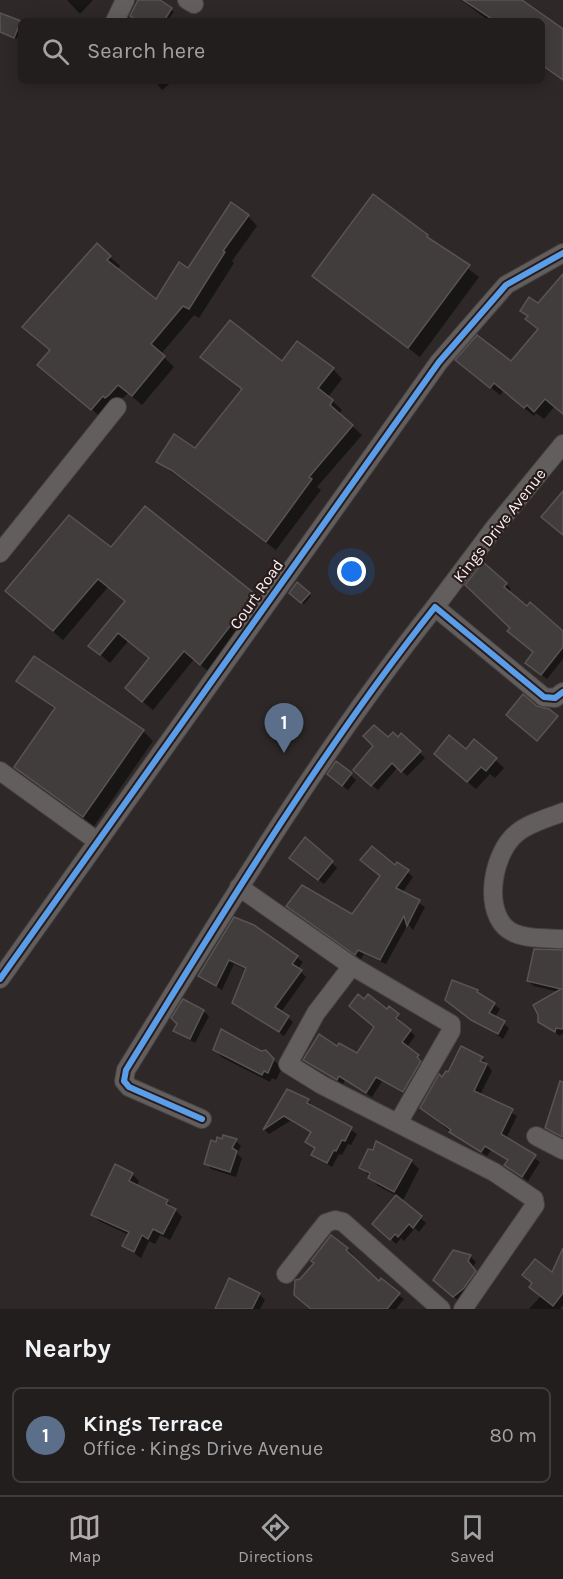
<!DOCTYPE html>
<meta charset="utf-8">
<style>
:root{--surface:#221e1e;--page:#2e2b2b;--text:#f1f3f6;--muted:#a2a2a4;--line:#3f3c3c;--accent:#b3abab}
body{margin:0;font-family:Karla,sans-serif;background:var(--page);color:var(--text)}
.you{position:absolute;left:352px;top:572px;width:21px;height:21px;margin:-15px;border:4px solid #fff;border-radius:50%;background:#1a73e8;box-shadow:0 0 0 9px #1a73e833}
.badge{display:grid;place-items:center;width:39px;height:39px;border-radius:50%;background:var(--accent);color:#fff;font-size:20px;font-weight:700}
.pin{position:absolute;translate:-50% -50px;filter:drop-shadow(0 2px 3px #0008)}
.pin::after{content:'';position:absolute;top:32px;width:21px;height:18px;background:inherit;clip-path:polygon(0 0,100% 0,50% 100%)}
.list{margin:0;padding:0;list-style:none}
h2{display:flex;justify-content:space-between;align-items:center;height:78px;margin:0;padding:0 24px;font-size:26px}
h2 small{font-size:20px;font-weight:400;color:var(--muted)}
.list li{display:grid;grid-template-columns:39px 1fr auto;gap:18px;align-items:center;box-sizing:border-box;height:96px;margin:0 12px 12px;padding:0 12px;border:2px solid var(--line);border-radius:9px}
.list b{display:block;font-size:22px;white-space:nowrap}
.list p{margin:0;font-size:20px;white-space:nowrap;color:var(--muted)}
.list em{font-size:20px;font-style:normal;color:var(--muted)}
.icon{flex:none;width:33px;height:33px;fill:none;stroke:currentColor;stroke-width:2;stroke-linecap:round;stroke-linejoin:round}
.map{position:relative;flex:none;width:563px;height:1309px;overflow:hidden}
.search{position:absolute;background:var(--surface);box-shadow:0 3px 15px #0003;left:18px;right:18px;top:18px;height:66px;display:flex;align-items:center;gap:15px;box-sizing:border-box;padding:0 21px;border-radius:9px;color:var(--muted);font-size:22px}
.sheet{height:186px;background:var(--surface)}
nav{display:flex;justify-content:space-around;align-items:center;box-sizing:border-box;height:84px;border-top:2px solid var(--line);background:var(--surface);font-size:16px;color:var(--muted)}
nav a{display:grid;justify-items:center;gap:3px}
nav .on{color:var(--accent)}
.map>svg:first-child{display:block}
</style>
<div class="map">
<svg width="563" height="1309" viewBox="0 0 563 1309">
<rect width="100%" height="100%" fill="#2e2828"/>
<g fill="#0007">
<polygon points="67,0 93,0 80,14"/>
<polygon points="141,0 157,0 174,12 167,21 139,21"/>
<polygon points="461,0 519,0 563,31 563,81 542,66 542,21 489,21"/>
<polygon points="0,14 21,23 17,39 0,32"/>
<polygon points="155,81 173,81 162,90"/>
<polygon points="373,196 479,277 420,357 314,276"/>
<polygon points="248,216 257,226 232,261 234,263 199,318 194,315 161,354 174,367 142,405 128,393 102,418 39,365 51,351 24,327 97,245 120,266 117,270 156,302"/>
<polygon points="563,276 563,414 554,407 544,419 536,413 534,416 503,391 500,395 457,360 511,363 539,330 522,311 539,305"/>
<polygon points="202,357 333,369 342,379 328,397 342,410 339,414 362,435 317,487 321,490 276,550 158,462 196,450 243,390"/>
<polygon points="111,549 254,595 263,604 210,673 194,659 153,710 137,697 150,659 128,641 110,663 91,646 126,602 108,587 63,640 16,600"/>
<polygon points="483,565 506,584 511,589 508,593 527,608 530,604 563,630 563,659 547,679 532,668 535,653 512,628"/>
<polygon points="297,584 311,596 304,604 291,593"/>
<polygon points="18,681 143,731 153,741 94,826 16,767 55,710"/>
<polygon points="401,735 425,758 407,776 398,767 378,790 360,775 388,739 398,739"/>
<polygon points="474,741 504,768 495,778 490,774 476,789 444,762 466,751"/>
<polygon points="336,763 356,780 348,790 334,779"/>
<polygon points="296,863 332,863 337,868 324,884"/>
<polygon points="398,864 413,877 402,893 425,907 413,930 408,924 386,964 364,954 361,959 288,906 352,916 381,877"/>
<polygon points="253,926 303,962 298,969 306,977 281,1012 293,1022 284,1036 234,1002 247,970 234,964 222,990 199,975"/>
<polygon points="563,952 563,1033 560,1036 539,1022 559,992 534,986 528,981"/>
<polygon points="477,992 500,1009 495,1017 509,1028 503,1039 452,1005"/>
<polygon points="389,1008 415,1036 407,1047 423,1061 421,1063 425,1067 408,1096 382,1081 372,1097 345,1080 343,1084 305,1060 338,1048 357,1055"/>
<polygon points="203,1011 209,1016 195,1043 175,1031"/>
<polygon points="214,1050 265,1052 282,1068 276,1080 272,1078 270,1082 223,1058"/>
<polygon points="482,1058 492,1071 480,1095 517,1116 506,1139 540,1162 528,1181 506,1165 509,1161 491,1150 487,1156 456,1137 422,1108 443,1079"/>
<polygon points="288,1091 308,1100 313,1107 357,1134 351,1145 348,1144 342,1155 339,1154 332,1167 313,1155 316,1149 307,1142 312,1133 290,1121 269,1134 265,1130"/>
<polygon points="555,1104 563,1107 563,1139 547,1128"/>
<polygon points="236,1141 241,1146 237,1154 242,1158 236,1177 211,1169 206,1163 217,1144"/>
<polygon points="411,1161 419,1169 402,1202 426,1223 419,1232 415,1228 404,1241 401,1238 396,1244 380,1229 397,1196 378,1186 361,1167"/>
<polygon points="132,1174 139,1181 137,1187 167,1201 182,1217 170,1240 160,1235 155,1244 149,1241 141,1258 124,1246 129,1235 99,1221 93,1214"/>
<polygon points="331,1237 347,1249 353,1254 351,1257 379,1283 404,1299 396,1309 312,1309 301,1300 301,1281"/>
<polygon points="453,1251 471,1257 476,1262 472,1268 480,1277 459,1301 440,1285"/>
<polygon points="563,1251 563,1305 560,1309 529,1309 541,1296"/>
<polygon points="259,1294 265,1300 260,1309 216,1309"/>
</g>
<g fill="#423d3d" stroke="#595353" stroke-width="1.5">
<polygon points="138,0 160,0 172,8 164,21 138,21 130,16"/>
<polygon points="463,0 522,0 563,29 563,80 542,65 542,21 495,21"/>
<polygon points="0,13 21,21 14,38 0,32"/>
<polygon points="373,194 428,235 427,237 470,265 408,348 312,276"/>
<polygon points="231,202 249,215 223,251 225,252 189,309 183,306 151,344 165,356 132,396 118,385 109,395 105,398 103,396 91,410 37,365 50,350 22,327 97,243 111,256 107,260 156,299 179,262 188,268"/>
<polygon points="563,274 563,414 545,399 534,412 527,405 524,408 494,383 490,388 455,360 477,335 511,361 538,329 525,319 528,316 520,311 529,297 538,303"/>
<polygon points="230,320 282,361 297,341 334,368 318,388 333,400 330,405 353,425 309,477 312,479 266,542 171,470 156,462 174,434 195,448 242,389 200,357"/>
<polygon points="563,491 563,535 541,517"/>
<polygon points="145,506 255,594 200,665 184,651 142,702 125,688 149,658 118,633 100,655 88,646 125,601 98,579 53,631 5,591 69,515 111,547"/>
<polygon points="483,562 507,583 504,587 527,606 530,602 563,631 563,647 541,675 525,663 533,652 507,631 510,628 465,585"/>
<polygon points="297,582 310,593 301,603 289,593"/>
<polygon points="34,656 144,730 83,817 14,767 55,708 16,681"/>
<polygon points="523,694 537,706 549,709 558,716 537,741 506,715"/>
<polygon points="374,725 388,737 393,732 398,737 401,733 421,751 401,772 392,763 371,786 353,770 373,746 363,736"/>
<polygon points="449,735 466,749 474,739 497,758 486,771 481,767 467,782 434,754"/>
<polygon points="336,761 352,773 342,786 327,774"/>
<polygon points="305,837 333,861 318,880 289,858"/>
<polygon points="372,846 395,865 397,862 409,870 396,888 420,900 407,926 404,916 380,960 358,950 355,955 286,906 302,885 352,914 380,876 360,860"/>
<polygon points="234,917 254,925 298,956 292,964 302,970 275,1007 289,1016 279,1032 232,1003 246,968 229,960 216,986 198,976"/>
<polygon points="534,949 563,950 563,1029 556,1028 555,1032 538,1022 538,1015 533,1005 561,989 527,981"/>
<polygon points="452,980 478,990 477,992 495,1003 489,1013 505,1021 498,1034 471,1020 445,1000"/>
<polygon points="358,994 364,999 368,994 387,1009 389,1006 399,1014 396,1018 411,1030 402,1042 419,1055 417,1057 421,1061 403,1092 376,1077 366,1093 339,1076 337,1080 303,1060 319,1034 337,1046 339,1043 357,1053 374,1027 349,1006"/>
<polygon points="183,999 204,1010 190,1039 173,1031 177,1024 171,1018"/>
<polygon points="221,1029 261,1051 266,1050 274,1059 268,1073 264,1071 262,1075 213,1050"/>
<polygon points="461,1046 483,1057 480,1061 487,1064 474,1091 513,1109 501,1134 536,1155 522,1177 504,1165 508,1160 485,1146 481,1152 449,1132 451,1130 420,1108 439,1074 442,1077 446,1071 448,1072"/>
<polygon points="560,1081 563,1082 562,1137 545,1128"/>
<polygon points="287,1089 309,1099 307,1103 352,1127 345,1141 342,1140 336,1151 334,1150 327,1163 311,1155 315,1148 305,1142 311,1132 284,1116 263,1130"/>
<polygon points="223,1135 237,1139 232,1148 237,1151 230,1172 204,1164 211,1140 216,1142 217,1137 222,1139"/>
<polygon points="376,1141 412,1160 394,1192 368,1178 370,1173 359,1168 368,1149 373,1150"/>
<polygon points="115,1164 133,1173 129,1181 168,1200 166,1204 176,1209 163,1234 153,1229 148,1239 142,1235 134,1252 122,1246 129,1232 91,1215"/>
<polygon points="396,1195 422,1216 413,1228 409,1224 398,1237 395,1234 390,1240 372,1224"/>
<polygon points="331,1235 348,1248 346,1250 379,1281 381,1278 400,1293 387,1309 311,1309 294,1295 295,1280 300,1279 314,1263 311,1261"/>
<polygon points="563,1248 563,1293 553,1306 529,1287 532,1283 522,1275 535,1259 552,1272"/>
<polygon points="453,1250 471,1255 468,1261 476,1271 464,1288 453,1297 433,1280"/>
<polygon points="229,1278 260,1293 252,1309 215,1309"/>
</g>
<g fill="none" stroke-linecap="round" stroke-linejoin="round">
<g stroke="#474342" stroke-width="20">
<g id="street">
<polyline points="187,0 194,4"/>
<polyline points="115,21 125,0"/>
<polyline points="0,553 117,407"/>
<polyline points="435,607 495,527 563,444"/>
<polyline points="0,771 97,841"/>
<path d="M563,812C548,818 529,823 517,833C494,851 483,905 505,927C518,940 546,938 563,939"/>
<polyline points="239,887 352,966 316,1013 288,1064 322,1085 494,1172 534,1199 535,1205 463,1309"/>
<polyline points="352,966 451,1024 451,1031 398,1123"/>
<polyline points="0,979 439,362 506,285 563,253"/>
<path d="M202,1119L129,1087L124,1081L126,1070C224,912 319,753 435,607L544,697L555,698L563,692"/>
<polyline points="536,1136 563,1150"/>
<polyline points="286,1274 326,1223 335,1220 343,1222 441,1309"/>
</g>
</g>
<use href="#street" stroke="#635e5e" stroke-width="18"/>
<g stroke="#281b1b" stroke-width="10">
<g id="cycleway">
<polyline points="0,979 439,362 506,285 563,253"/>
<path d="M202,1119L129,1087L124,1081L126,1070C224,912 319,753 435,607L544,697L555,698L563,692"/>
</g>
</g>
<use href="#cycleway" stroke="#5a9eea" stroke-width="6"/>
</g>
<g text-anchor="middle" stroke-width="4.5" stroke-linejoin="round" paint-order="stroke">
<g font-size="16" fill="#fbf2f1" stroke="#281b1b">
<text transform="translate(499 525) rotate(-52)" y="6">Kings Drive Avenue</text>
<text transform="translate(256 594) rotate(-55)" y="6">Court Road</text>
</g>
</g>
</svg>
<div class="you"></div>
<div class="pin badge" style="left:284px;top:753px;background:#5c6f8a">1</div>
<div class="search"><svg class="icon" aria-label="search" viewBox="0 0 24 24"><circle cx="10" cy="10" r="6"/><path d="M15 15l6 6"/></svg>Search here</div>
</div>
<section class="sheet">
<h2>Nearby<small></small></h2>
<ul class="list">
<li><span class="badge" style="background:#5c6f8a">1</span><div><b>Kings Terrace</b><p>Office · Kings Drive Avenue</p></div><em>80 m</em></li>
</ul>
</section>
<nav>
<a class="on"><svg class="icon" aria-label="map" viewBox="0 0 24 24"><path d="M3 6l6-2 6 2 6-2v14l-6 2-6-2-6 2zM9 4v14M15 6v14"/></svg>Map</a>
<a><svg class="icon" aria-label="directions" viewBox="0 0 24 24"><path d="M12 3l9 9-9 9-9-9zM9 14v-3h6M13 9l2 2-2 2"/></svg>Directions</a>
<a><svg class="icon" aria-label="saved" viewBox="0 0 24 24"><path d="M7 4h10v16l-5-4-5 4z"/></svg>Saved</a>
</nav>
